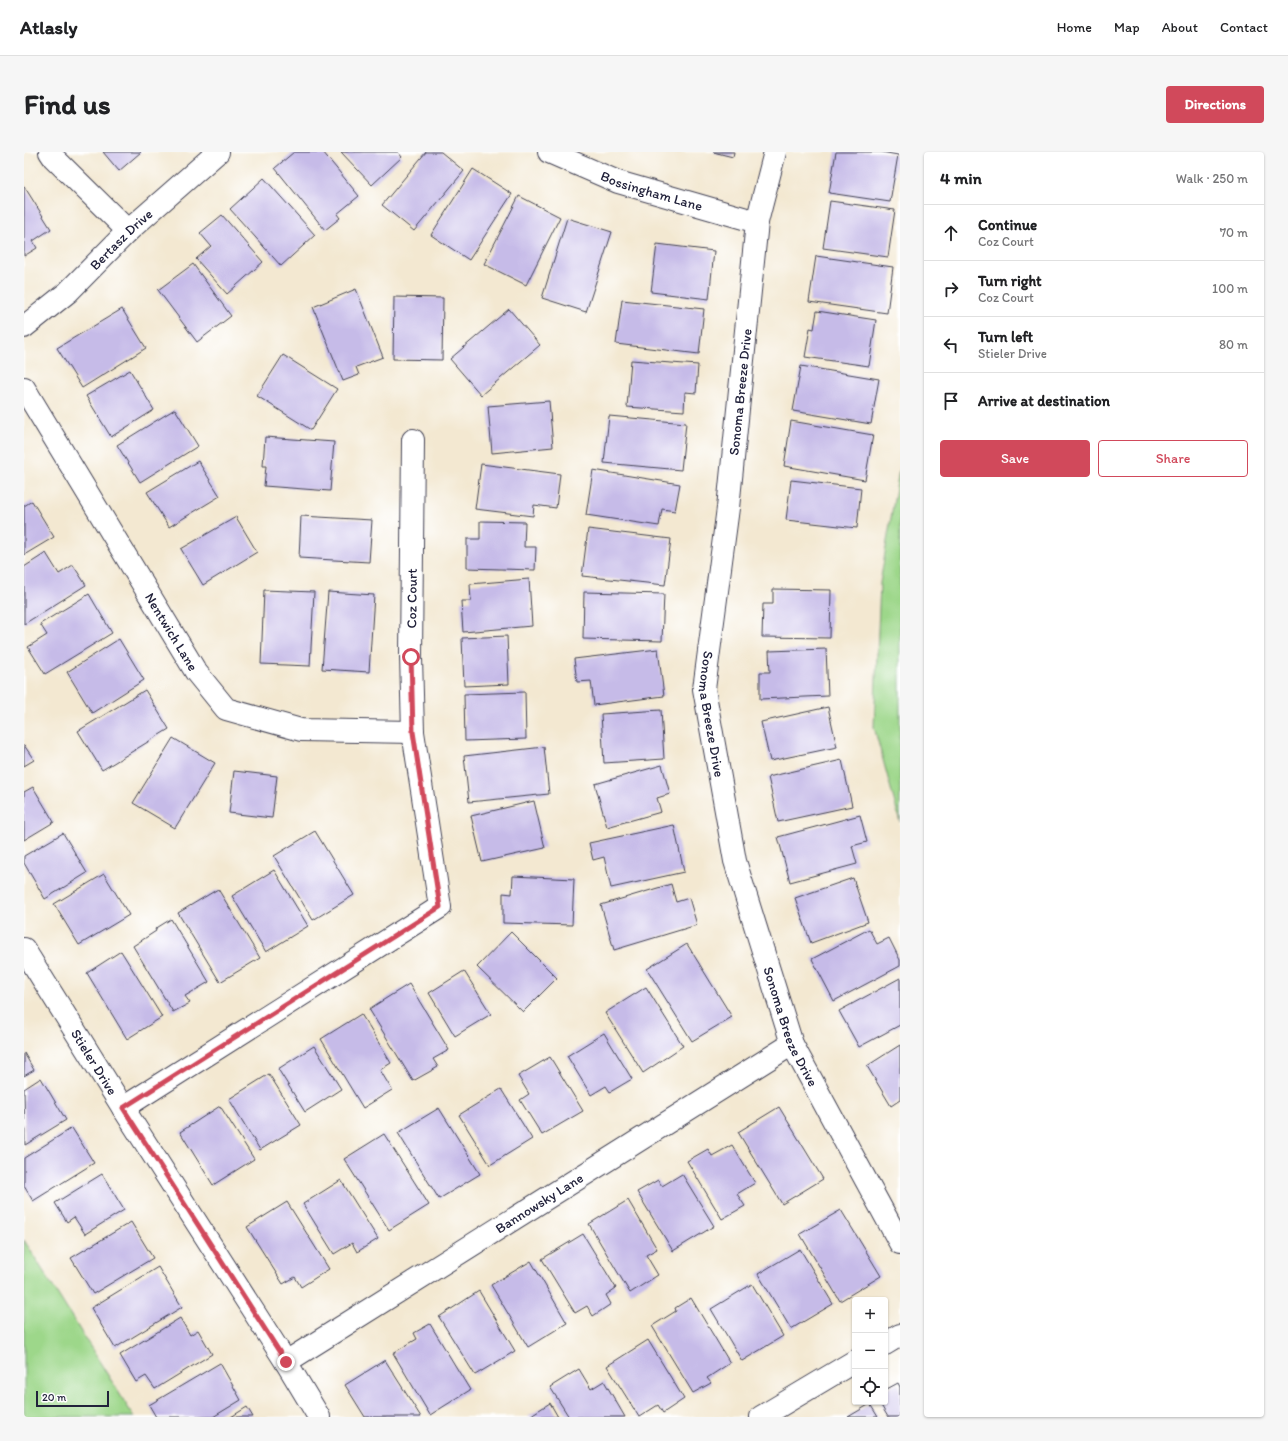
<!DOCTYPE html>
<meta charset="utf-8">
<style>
:root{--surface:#fff;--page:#f6f6f6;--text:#202124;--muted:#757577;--line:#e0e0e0;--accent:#d1495b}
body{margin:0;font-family:Itim,sans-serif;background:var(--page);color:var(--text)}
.controls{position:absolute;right:12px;bottom:12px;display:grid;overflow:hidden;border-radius:4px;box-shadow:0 1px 3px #0004}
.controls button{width:36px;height:36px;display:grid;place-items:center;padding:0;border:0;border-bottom:1px solid var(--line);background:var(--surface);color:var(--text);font:20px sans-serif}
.scale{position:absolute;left:12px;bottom:10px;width:73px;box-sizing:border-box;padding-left:4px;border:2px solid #22223b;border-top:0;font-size:11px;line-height:14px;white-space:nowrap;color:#22223b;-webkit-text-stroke:3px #fff;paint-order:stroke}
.stop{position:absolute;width:12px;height:12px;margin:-9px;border:3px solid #d1495b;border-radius:50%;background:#fff}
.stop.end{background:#d1495b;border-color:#fff;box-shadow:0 1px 4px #0008}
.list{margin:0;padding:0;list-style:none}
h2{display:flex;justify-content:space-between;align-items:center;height:52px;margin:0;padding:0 16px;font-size:17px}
h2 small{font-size:13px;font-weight:400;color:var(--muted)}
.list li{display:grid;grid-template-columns:26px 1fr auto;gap:12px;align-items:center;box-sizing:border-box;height:56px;padding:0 16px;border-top:1px solid var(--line)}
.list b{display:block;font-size:15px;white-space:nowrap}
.list p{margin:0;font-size:13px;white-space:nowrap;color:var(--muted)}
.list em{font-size:13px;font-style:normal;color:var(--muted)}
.actions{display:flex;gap:8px;padding:12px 16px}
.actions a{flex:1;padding:9px 0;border:1px solid var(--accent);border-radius:4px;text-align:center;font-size:14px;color:var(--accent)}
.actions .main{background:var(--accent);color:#fff}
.icon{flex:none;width:22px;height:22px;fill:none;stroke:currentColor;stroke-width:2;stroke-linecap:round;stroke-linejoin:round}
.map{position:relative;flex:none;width:876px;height:1265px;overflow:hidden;border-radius:4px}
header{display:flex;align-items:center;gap:24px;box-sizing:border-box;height:56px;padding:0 20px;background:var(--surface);border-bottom:1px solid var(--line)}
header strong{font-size:19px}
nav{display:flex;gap:22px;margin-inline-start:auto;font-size:14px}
.intro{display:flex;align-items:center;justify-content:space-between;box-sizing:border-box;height:96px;padding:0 24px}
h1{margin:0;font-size:28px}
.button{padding:10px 18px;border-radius:4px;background:var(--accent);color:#fff;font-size:14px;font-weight:700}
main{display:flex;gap:24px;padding:0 24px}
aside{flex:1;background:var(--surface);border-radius:4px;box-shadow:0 1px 3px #0004}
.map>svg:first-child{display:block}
</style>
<header>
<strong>Atlasly</strong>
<nav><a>Home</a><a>Map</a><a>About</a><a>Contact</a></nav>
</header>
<div class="intro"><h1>Find us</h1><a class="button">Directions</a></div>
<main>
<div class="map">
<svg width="876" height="1265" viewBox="0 0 876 1265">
<rect width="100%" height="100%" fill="#fff"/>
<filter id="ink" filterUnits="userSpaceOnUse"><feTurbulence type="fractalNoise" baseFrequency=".025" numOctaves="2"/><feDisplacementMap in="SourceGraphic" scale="8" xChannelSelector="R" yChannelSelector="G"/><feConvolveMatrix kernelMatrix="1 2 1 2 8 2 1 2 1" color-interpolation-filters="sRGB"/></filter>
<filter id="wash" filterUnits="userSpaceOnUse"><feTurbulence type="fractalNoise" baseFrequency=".012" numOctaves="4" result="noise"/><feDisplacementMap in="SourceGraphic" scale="16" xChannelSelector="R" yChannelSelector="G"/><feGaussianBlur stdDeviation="0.9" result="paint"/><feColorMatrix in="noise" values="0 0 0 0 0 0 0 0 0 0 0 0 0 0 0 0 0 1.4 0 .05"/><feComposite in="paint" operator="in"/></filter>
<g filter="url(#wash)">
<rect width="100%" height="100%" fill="#f3e8d1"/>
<g fill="#9dd78a" stroke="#607c62">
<polygon points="876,312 876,670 850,575 856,431"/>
<polygon points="0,1088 110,1265 0,1265"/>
</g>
<g id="blocks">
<g fill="#c6bbe8">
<polygon points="79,0 117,0 95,19"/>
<polygon points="270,0 299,0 335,44 313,62 316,66 301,78 251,16"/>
<polygon points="317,0 374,0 378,5 348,33"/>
<polygon points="402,0 417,0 440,19 390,79 358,53"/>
<polygon points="689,0 710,0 709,5"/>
<polygon points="812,0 857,0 874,3 866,50 805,41"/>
<polygon points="449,17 488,42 445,108 407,83"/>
<polygon points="240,26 291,83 257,114 206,57"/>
<polygon points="0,34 27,77 9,89 13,96 0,104"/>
<polygon points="495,44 536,65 502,133 460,112"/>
<polygon points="806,49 871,58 864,105 799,96"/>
<polygon points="198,63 239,110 203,142 172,107 187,94 176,81"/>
<polygon points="543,66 588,80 562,160 518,146"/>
<polygon points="633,92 690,99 685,147 627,140"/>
<polygon points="792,104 869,115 863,161 785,150"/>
<polygon points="169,112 207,164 173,190 134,138"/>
<polygon points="332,137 359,205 332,215 335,223 319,229 289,155"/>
<polygon points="370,145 419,146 418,208 369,207"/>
<polygon points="598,148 680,157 675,202 592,192"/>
<polygon points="98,157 122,196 58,236 33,196"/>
<polygon points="485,157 516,193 457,243 426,207"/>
<polygon points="793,159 852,168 845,214 781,205 786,176 790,177"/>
<polygon points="259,203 313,237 287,278 233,244"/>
<polygon points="607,208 674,213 672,241 661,240 660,259 603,255"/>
<polygon points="777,214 855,227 847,272 769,259"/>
<polygon points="106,218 130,258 87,285 62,244"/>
<polygon points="525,249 529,295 468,301 464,254"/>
<polygon points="151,257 174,294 116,330 93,293"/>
<polygon points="585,264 662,271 657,318 580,311"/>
<polygon points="767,269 849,283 841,328 760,314"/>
<polygon points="241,285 310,290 306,339 240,334 242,314 239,314"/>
<polygon points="174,309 196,344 145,375 123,340"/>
<polygon points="457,312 536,322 532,356 510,353 509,364 451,357"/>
<polygon points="569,318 656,332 651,359 638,357 635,374 562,363"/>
<polygon points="767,328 837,336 833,376 762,368"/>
<polygon points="8,349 30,385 0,403 0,354"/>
<polygon points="277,364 348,368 345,410 275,406"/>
<polygon points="212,365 233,400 179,433 157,397"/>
<polygon points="456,369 501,370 500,395 512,395 511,418 443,416 443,387 456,387"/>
<polygon points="564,377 647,387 641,433 558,424"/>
<polygon points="22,401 35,422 49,413 62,433 0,472 0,415"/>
<polygon points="505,427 508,474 439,480 437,449 447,449 446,432"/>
<polygon points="749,437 807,438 806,486 738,485 739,452 749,452"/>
<polygon points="240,438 290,440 286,514 237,512"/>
<polygon points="304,440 350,443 345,520 298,517"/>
<polygon points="560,440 640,442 638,489 559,487"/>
<polygon points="65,442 88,481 21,522 4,495 23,483 16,472"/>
<polygon points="483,484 485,532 440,534 438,486"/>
<polygon points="95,487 120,528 68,561 43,520"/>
<polygon points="634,497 640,544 570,553 567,529 553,530 550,507"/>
<polygon points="802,497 804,544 736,547 736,520 746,520 745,499"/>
<polygon points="121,538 145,577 78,618 54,579"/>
<polygon points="501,540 502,587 441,589 440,542"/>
<polygon points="804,555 813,595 746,609 737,570"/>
<polygon points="637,558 640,607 580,611 577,562"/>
<polygon points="149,586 191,611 151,676 109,651"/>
<polygon points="0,593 10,608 0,614"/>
<polygon points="520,595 525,642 445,650 440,604"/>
<polygon points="818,608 828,654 754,670 744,625"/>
<polygon points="638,613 646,642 633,646 637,660 583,675 571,632"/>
<polygon points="210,619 253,624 248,666 205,661"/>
<polygon points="9,635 30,670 0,688 0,640"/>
<polygon points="510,649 521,696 458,710 447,664"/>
<polygon points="836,663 843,690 828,694 833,712 766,730 754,685"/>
<polygon points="650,673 660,720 587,736 580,705 569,708 565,691"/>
<polygon points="291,679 330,743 289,768 250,704"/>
<polygon points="39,681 63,721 21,747 0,711 0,704"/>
<polygon points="250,718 284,774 242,800 208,744"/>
<polygon points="80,722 105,763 55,793 30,752"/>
<polygon points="489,724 550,727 548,773 479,771 479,741 488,742"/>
<polygon points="829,726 844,770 787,791 771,746"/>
<polygon points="647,732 652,750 665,746 673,773 590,798 577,753"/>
<polygon points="194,737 236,806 196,830 154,761"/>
<polygon points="147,767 185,830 161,844 166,851 149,860 109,794 132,779 131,777"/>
<polygon points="845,777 853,792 865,786 876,808 876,814 810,849 788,807"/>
<polygon points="487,780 533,826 499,860 453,815"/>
<polygon points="663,792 708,865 668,889 623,817"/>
<polygon points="97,799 138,865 103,887 63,821"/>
<polygon points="440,819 467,862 431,884 405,841"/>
<polygon points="876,826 876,873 835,895 815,859"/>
<polygon points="385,832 425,898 409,907 414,915 389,929 345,857"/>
<polygon points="622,835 659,894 619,921 581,861"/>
<polygon points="337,862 367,911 356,918 368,938 339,956 297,887"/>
<polygon points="580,881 608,927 586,940 582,934 567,943 543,904"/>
<polygon points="876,893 876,948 867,954 843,914"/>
<polygon points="290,894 317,937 281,960 254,917"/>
<polygon points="0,901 10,918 0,924"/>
<polygon points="526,905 559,959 518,983 496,948 505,942 494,924"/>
<polygon points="245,922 277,973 236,998 205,947"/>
<polygon points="17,926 42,968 1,993 0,937"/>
<polygon points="477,937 508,987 466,1013 435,963"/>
<polygon points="196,954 230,1007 189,1033 156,980"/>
<polygon points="755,955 799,1027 758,1052 714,980"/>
<polygon points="415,956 456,1022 415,1047 374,981"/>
<polygon points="48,976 70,1011 9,1049 0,1034 0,1006"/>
<polygon points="360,982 405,1053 365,1078 320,1007"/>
<polygon points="708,993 731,1031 713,1042 721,1054 698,1067 663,1009 684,997 688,1004"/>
<polygon points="78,1022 100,1058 61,1082 50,1065 43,1070 31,1051"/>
<polygon points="658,1022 690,1074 649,1099 613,1040 634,1028 638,1034"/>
<polygon points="317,1028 354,1087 333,1100 328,1091 310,1102 279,1052"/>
<polygon points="604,1048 633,1097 622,1103 634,1123 606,1141 565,1072"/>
<polygon points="263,1050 305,1117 277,1135 271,1125 259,1132 223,1075"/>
<polygon points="817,1058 857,1124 816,1149 776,1082"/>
<polygon points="107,1070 129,1106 69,1142 47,1106"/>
<polygon points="559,1082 592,1136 582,1143 587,1152 569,1164 563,1154 551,1161 518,1107"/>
<polygon points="776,1097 809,1152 767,1177 734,1122"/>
<polygon points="507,1109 543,1171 504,1195 467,1133"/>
<polygon points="134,1115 158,1155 91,1196 67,1156"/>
<polygon points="728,1132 759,1184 718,1209 687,1157"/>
<polygon points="455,1139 491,1199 451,1223 415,1165"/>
<polygon points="667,1146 706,1211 683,1226 687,1231 669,1241 628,1174 652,1159 651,1156"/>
<polygon points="156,1166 166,1183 174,1178 188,1202 131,1237 122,1224 112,1230 96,1203"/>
<polygon points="406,1172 446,1238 406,1263 369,1201 393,1187 390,1181"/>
<polygon points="624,1188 660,1247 639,1261 634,1253 615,1265 583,1214"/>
<polygon points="361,1208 397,1265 341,1265 321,1233"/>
<polygon points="196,1211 217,1248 189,1265 132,1265 125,1253"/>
<polygon points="555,1217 567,1237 580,1229 601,1265 545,1265 526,1235"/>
<polygon points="874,1231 876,1235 876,1265 864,1265 855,1250 861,1250 861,1238"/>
<polygon points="526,1251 534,1265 504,1265"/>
<polygon points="846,1252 854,1265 824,1265"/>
<polygon points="223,1255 229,1265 207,1265"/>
</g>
</g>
</g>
<g filter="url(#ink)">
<use href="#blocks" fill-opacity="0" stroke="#414052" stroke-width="1"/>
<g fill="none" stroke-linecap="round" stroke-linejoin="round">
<g stroke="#414052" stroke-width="24">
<g id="minor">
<polyline points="26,0 30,6 104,79"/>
<path id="s1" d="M525,0L594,30L733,70"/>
<path id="s2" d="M751,0L733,70L704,356L680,537L711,709L768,892L876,1091"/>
<path id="s3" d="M0,175L44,140L104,79L194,0"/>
<path id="s4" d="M0,236L172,520L202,557L277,578L389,580"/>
<path id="s5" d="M0,797L99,956L262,1210L295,1265"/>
<path id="s6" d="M99,956L416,755L389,580L387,505L389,288"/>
<polyline points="861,1192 876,1183"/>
<path id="s7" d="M262,1210L768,892"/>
<polyline points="737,1265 831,1209"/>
</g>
</g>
<use href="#minor" stroke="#fff" stroke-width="22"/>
</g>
</g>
<g fill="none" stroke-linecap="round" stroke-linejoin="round" filter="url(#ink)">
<polyline stroke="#d1495b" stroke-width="5" points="262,1210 99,956 416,755 389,580 387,505"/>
</g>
<g text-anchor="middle" stroke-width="4" stroke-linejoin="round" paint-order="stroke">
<g font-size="14" fill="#22223b" stroke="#fff">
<text dy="5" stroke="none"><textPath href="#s1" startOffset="110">Bossingham Lane</textPath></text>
<text dy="5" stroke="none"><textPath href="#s3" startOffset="131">Bertasz Drive</textPath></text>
<text transform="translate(716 240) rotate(-84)" y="5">Sonoma Breeze Drive</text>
<text dy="5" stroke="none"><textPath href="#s6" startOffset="686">Coz Court</textPath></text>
<text dy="5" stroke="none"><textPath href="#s4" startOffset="285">Nentwich Lane</textPath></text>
<text dy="5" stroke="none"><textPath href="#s2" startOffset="568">Sonoma Breeze Drive</textPath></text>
<text dy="5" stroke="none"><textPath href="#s2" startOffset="892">Sonoma Breeze Drive</textPath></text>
<text dy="5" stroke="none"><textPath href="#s5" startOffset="133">Stieler Drive</textPath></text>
<text dy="5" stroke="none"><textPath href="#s7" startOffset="299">Bannowsky Lane</textPath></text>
</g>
</g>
</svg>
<div class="controls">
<button>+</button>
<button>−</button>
<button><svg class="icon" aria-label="locate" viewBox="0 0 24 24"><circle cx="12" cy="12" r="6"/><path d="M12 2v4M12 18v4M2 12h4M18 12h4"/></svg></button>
</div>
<div class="scale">20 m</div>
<div class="stop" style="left:387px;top:505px"></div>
<div class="stop end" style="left:262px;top:1210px"></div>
</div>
<aside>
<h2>4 min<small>Walk · 250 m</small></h2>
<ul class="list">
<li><svg class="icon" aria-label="ahead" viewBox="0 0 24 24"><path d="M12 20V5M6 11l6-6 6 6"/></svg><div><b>Continue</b><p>Coz Court</p></div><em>70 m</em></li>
<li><svg class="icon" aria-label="right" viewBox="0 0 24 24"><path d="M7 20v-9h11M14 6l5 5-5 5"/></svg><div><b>Turn right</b><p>Coz Court</p></div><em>100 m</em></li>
<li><svg class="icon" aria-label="left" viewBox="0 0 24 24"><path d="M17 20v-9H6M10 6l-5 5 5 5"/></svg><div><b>Turn left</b><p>Stieler Drive</p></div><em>80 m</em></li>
<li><svg class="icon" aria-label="arrive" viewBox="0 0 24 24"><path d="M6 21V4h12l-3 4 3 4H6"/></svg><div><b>Arrive at destination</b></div></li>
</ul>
<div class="actions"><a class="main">Save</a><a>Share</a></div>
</aside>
</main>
